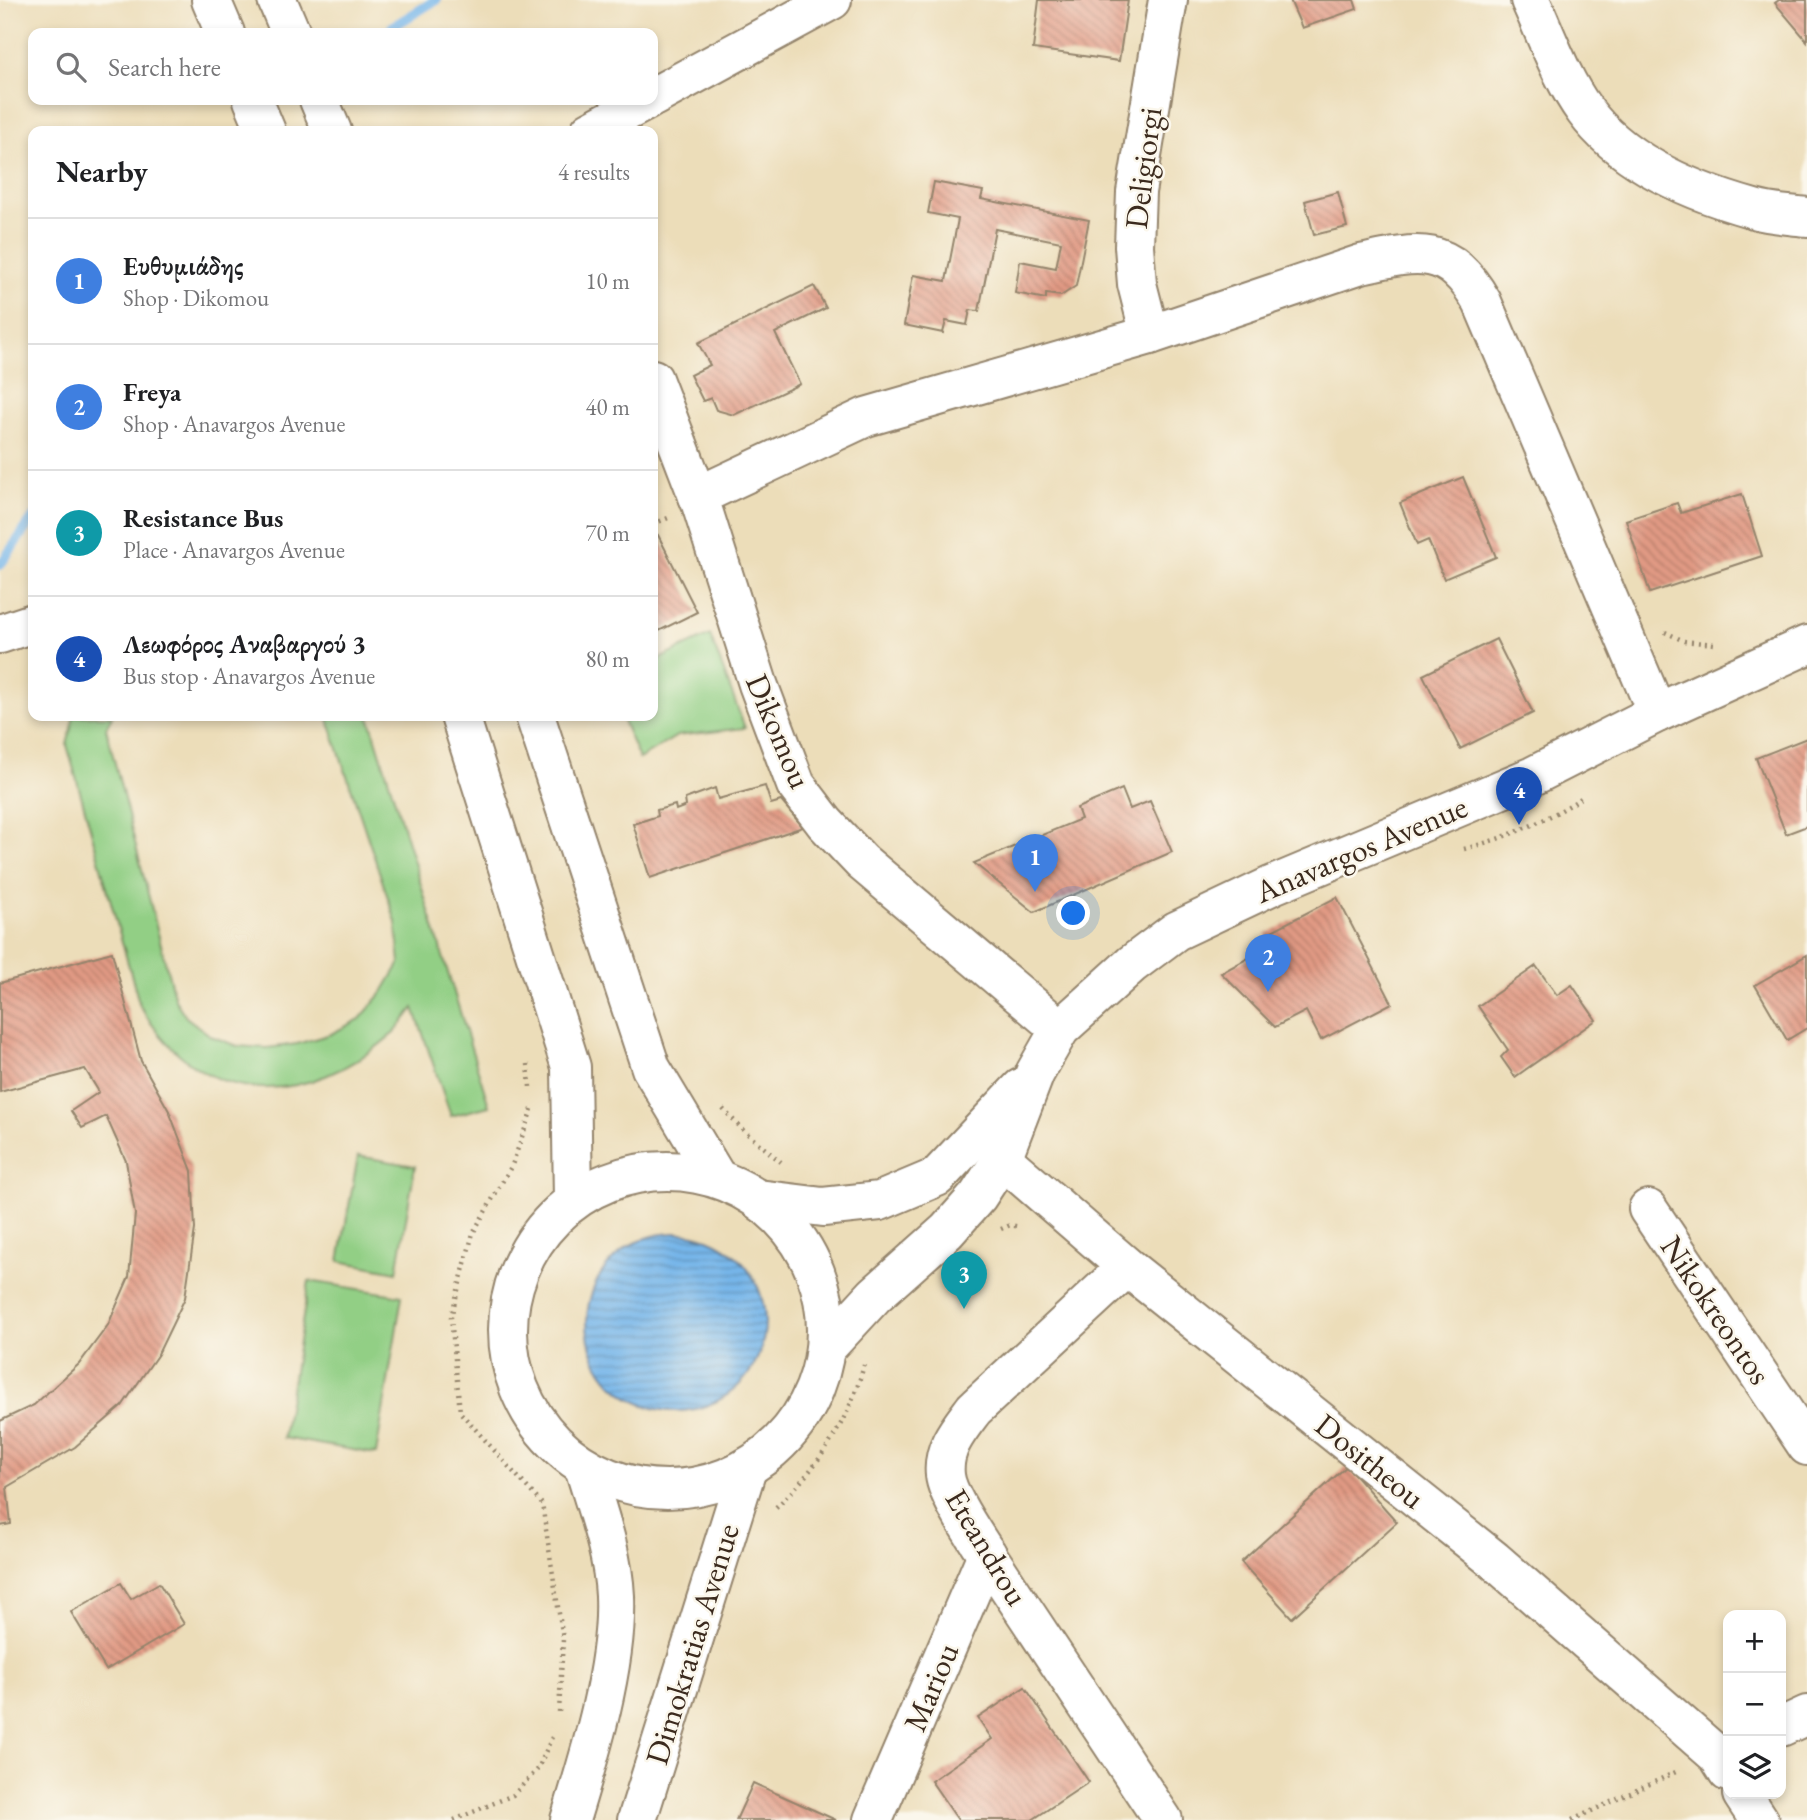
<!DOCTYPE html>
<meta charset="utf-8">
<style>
:root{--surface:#fff;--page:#f2f2f2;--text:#202124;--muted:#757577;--line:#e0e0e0;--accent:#1f6fb2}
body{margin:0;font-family:"EB Garamond",serif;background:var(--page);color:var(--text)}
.controls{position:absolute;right:21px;bottom:21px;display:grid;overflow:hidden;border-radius:14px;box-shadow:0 4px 10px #0003}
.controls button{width:63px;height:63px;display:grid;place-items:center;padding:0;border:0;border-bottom:2px solid var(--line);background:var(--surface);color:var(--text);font:35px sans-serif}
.you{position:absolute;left:1074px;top:914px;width:24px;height:24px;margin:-18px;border:5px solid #fff;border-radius:50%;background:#1a73e8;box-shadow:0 0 0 10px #1a73e833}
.badge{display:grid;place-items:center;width:46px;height:46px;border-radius:50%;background:var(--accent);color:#fff;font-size:23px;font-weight:700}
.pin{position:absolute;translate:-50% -58px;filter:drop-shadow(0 2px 4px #0008)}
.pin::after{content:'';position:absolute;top:37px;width:24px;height:21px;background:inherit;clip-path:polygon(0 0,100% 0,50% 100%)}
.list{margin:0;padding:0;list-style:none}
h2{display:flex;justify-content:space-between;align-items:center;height:91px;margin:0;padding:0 28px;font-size:30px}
h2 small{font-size:23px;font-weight:400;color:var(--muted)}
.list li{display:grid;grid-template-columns:46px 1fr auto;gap:21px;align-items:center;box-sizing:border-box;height:126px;padding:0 28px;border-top:2px solid var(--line)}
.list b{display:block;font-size:26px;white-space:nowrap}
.list p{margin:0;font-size:23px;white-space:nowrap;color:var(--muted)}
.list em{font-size:23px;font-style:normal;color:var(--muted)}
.icon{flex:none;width:38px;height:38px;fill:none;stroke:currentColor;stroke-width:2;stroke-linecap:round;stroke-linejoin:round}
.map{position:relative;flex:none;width:1807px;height:1820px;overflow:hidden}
.search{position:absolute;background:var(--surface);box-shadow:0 4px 10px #0003;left:28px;top:28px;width:630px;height:77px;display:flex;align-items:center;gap:18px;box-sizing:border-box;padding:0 24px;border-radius:14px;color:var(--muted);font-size:26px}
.panel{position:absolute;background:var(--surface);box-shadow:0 4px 10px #0003;left:28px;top:126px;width:630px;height:595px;border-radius:14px}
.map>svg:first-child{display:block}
</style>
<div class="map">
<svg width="1807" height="1820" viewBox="0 0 1807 1820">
<defs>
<pattern id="water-rules" width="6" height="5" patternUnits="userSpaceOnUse" patternTransform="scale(1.75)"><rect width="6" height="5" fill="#76b6ea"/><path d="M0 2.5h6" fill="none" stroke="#6294bd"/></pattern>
<pattern id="building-back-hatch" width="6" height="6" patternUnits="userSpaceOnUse" patternTransform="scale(1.75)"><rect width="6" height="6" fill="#e19a84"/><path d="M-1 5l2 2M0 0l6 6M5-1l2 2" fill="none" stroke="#b87e6b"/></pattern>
</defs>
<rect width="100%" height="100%" fill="#fbf7ec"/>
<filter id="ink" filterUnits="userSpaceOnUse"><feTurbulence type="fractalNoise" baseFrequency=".0143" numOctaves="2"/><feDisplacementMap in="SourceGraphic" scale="14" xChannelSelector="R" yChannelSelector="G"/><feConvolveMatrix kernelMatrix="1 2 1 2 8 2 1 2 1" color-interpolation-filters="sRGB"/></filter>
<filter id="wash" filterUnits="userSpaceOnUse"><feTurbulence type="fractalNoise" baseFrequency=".00686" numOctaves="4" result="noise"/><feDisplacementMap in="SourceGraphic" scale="28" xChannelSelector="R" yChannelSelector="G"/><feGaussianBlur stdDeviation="1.57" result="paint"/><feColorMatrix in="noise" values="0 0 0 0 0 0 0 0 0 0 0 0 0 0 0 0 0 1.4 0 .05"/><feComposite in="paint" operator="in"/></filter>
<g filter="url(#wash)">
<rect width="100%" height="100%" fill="#ecddb9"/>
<g fill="#92cf85" stroke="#667c52" stroke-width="2">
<polygon points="710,635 745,728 677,736 639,759 621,716 653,716 653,662"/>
<path d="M74,716H112L106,728L175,1000L186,1017L211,1036L237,1046L267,1048L297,1044L331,1034L360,1019L383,992L400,963L396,922L327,716H369L489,1106L451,1116L414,1008C407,1016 401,1026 394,1033C306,1109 203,1112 140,1006L67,745Z"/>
<polygon points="358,1156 415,1166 397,1272 339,1261"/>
<polygon points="309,1281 402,1296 376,1454 283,1438"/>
</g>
<circle fill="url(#water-rules)" stroke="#587084" stroke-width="2" cx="676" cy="1322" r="89"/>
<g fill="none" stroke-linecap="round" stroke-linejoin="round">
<g stroke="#76b6ea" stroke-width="10">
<polyline points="392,27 436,0"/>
<polyline points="0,565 33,518"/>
</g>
</g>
<g id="blocks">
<g fill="url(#building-back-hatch)">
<polygon points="1039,0 1128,0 1119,61 1033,49"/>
<polygon points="1290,0 1354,0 1357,9 1302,28"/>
<polygon points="1779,0 1807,0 1807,41 1775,3"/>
<polygon points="934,182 983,191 981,199 1089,220 1076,286 1061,296 1046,294 1046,299 1015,293 1020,261 1056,268 1061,242 995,229 979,311 970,310 967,325 946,321 943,333 904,325 913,275 946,281 958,219 928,213"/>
<polygon points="1338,192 1347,227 1314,235 1305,201"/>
<polygon points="814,286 826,308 775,333 800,384 734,415 716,410 711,398 703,401 690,375 710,365 698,343"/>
<polygon points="1463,477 1496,557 1444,579 1428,540 1417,545 1400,503"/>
<polygon points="1742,494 1762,556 1650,593 1626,520 1677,503 1681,513"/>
<polygon points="658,535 697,612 653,634 653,538"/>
<polygon points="1496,639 1533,713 1460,749 1423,675"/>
<polygon points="1807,738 1807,826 1786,834 1756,758"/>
<polygon points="765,786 771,804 781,801 803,827 650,878 633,824 658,816 657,810 675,805 676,810 686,806 685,799 715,788 718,799"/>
<polygon points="1122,789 1130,809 1150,801 1172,852 1034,912 974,863 1081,819 1077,808"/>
<polygon points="1337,897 1392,1003 1321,1040 1306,1011 1275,1027 1221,973 1272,945 1266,934"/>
<polygon points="112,952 141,1061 169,1111 192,1171 195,1229 185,1298 158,1354 122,1406 75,1447 7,1487 11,1524 0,1526 0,1421 34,1405 79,1364 108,1325 129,1277 135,1214 126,1161 106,1116 82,1128 71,1111 99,1092 85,1069 0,1092 0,983"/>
<polygon points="1807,955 1807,1028 1787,1040 1755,985"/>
<polygon points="1536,966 1557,995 1572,985 1596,1020 1515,1077 1501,1057 1508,1050 1478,1006"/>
<polygon points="1347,1466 1397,1522 1292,1618 1241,1562"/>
<polygon points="121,1583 131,1599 159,1583 184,1624 106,1670 71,1612"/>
<polygon points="1025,1687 1089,1782 1032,1820 958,1820 931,1781 992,1739 978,1718"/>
<polygon points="753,1783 836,1820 736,1820"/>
</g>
</g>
</g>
<g filter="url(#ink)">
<use href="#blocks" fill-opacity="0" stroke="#94846c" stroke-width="2"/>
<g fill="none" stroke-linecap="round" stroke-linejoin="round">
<g stroke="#94846c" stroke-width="42">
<g id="minor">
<path d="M1530,0C1547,37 1561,78 1585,111C1623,163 1693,192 1754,209C1771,214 1790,215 1807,217"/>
<polyline points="653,97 832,0"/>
<polyline points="590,131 648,100"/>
<polyline points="1150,335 1137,284 1134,246 1136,192 1168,0"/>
<polyline points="653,379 701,504 758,684 796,785 825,823 862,862 1060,1029"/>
<path d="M698,496L866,417L1150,335L1361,264C1419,251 1449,244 1482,302L1657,713"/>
<polyline points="0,634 33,623"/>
<polyline points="1002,1159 1127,1267 1494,1560 1718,1756 1728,1772"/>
<polyline points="758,1199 823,1207 880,1201 937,1177 1021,1088"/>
<polyline points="1648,1209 1807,1446"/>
<path d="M1127,1267L974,1409C959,1429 942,1448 945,1475C947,1500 992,1561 1007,1585C1059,1663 1111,1742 1163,1820"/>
<polyline points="827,1347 875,1295 947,1231 978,1196 1002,1159 1035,1073 1060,1029 1132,964 1176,931 1273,885 1533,776 1657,713 1807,645"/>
<polyline points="1781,1727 1807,1715"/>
<polyline points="1742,1794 1759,1820"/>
<polyline points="873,1820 987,1554"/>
</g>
</g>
<g stroke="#94846c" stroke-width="42">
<g id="highway">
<polyline points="211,0 225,33"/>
<polyline points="277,0 291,33"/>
<polyline points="253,100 266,131"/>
<polyline points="319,100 332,131"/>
<polyline points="460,716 571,1067 573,1201"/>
<polyline points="535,716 651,1068 717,1178"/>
<circle cx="667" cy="1330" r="159"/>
<path d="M570,1820C590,1755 618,1664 615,1596C613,1552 596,1508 584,1467"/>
<polyline points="637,1820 747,1469"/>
</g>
</g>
<g stroke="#94846c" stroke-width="4.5" stroke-dasharray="2 5" stroke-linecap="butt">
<polyline points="653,524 668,518"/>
<polyline points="1665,632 1684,641 1714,644"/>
<path d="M1464,849C1506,838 1549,820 1584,796"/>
<polyline points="528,1064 530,1087"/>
<polyline points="532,1109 512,1165 473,1233 451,1317 460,1412 542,1504 563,1639 559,1712"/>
<polyline points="723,1109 744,1131 781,1162"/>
<polyline points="1001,1229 1010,1225 1020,1227"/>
<path d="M776,1507C818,1468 849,1421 864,1365"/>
<polyline points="454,1820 513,1795 538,1769 552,1737"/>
<polyline points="1572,1820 1678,1771"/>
</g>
<use href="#minor" stroke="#fff" stroke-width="38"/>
<use href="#highway" stroke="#fff" stroke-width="38"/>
</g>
</g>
<g text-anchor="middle" stroke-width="5" stroke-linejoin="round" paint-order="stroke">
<g font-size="32" fill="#3b2a1e" stroke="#fbf7ec">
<text transform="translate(1143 168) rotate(-83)" y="11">Deligiorgi</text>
<text transform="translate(779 731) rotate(67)" y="11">Dikomou</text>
<text transform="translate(1361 849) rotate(-23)" y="11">Anavargos Avenue</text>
<text transform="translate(1716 1310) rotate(56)" y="11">Nikokreontos</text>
<text transform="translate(1370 1461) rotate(39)" y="11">Dositheou</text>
<text transform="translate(987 1547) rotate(59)" y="11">Eteandrou</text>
<text transform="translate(692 1644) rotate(-73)" y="11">Dimokratias Avenue</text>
<text transform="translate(931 1687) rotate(-67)" y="11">Mariou</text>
</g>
</g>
</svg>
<div class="controls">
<button>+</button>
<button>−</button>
<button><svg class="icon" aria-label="layers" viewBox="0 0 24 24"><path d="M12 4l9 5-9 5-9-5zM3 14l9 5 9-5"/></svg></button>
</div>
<div class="you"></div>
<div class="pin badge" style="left:1035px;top:892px;background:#3f7fe0">1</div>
<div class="pin badge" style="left:1268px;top:992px;background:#3f7fe0">2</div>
<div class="pin badge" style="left:964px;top:1309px;background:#0f9aa8">3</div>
<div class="pin badge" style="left:1519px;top:825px;background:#1a4fb4">4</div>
<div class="search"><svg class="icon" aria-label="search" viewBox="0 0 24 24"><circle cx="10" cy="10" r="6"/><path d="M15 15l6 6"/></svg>Search here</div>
<section class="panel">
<h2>Nearby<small>4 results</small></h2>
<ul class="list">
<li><span class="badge" style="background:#3f7fe0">1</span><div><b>Ευθυμιάδης</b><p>Shop · Dikomou</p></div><em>10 m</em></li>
<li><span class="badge" style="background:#3f7fe0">2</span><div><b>Freya</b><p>Shop · Anavargos Avenue</p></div><em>40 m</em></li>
<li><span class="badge" style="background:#0f9aa8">3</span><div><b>Resistance Bus</b><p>Place · Anavargos Avenue</p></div><em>70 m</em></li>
<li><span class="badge" style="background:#1a4fb4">4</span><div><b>Λεωφόρος Αναβαργού 3</b><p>Bus stop · Anavargos Avenue</p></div><em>80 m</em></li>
</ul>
</section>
</div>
